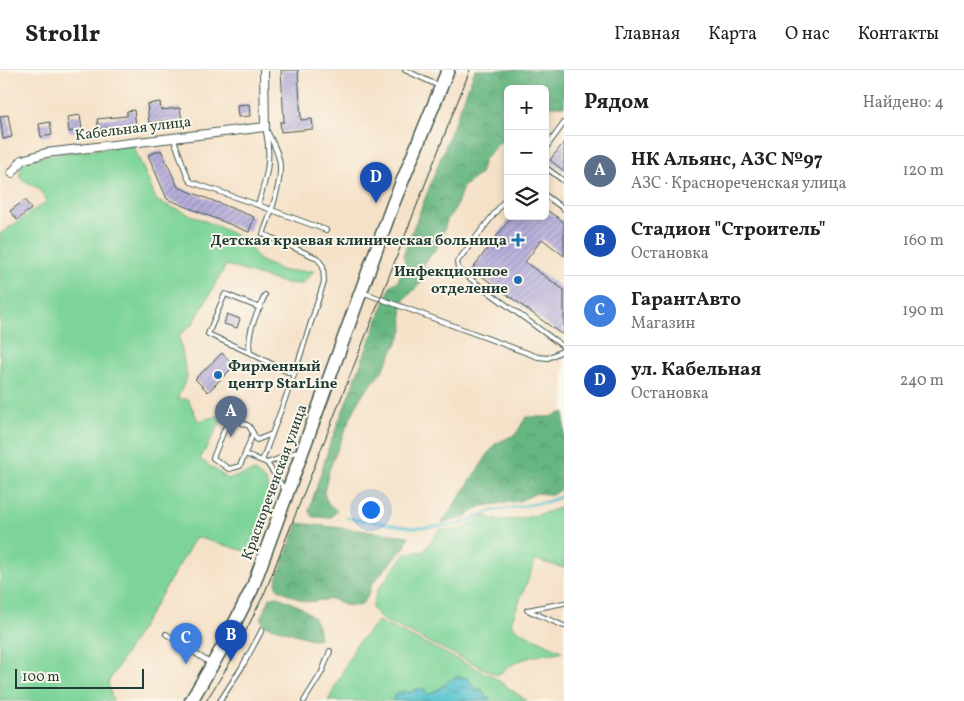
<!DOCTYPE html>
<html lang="ru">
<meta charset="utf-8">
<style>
:root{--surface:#fff;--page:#f2f2f2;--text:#202124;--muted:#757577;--line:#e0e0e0;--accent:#1a73e8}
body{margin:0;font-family:Vollkorn,serif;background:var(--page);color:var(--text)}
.controls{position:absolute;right:15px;top:15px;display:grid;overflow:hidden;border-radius:8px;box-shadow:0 2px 8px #0003}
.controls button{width:45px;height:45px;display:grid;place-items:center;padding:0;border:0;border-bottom:1px solid var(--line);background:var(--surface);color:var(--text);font:25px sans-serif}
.scale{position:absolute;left:15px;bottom:12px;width:129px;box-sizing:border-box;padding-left:5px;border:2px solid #1f3d34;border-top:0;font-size:14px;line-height:18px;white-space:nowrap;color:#1f3d34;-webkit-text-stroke:4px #fbf7ec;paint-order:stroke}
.you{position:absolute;left:370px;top:439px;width:18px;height:18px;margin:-12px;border:4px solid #fff;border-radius:50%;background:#1a73e8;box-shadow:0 0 0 8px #1a73e833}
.badge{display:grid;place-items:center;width:32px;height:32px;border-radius:50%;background:var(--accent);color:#fff;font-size:16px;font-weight:700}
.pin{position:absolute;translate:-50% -41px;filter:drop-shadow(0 1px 2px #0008)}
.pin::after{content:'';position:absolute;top:26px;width:18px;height:15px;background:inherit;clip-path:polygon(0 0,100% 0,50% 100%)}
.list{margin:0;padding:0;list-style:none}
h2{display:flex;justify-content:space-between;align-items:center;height:65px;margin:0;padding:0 20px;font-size:21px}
h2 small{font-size:16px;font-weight:400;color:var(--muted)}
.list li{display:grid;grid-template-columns:32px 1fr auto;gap:15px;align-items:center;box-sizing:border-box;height:70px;padding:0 20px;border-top:1px solid var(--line)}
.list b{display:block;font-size:19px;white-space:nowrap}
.list p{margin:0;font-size:16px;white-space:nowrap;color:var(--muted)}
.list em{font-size:16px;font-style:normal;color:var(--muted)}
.icon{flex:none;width:28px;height:28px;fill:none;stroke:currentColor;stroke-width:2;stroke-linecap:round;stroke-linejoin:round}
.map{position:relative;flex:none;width:564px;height:631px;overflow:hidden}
header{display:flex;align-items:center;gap:30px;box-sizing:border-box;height:70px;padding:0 25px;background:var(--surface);border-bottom:1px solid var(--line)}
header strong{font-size:24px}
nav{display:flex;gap:28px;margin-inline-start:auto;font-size:18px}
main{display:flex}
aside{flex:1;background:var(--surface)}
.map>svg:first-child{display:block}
</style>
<header>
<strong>Strollr</strong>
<nav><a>Главная</a><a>Карта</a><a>О нас</a><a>Контакты</a></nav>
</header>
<main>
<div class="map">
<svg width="564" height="631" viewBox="0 0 564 631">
<defs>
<pattern id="forest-crowns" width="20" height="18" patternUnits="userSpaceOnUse" patternTransform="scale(1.25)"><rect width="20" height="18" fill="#66b681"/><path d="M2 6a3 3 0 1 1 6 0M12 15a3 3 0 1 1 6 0" fill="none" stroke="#53956a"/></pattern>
<pattern id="water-waves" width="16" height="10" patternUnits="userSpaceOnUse" patternTransform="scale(1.25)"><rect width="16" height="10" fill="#57c3d0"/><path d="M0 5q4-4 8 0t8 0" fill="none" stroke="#47a0aa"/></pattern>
<pattern id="building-hatch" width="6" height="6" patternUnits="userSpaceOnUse" patternTransform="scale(1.25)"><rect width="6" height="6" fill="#b6addb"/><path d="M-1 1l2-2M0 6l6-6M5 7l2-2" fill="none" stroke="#938eb2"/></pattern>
</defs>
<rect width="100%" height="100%" fill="#fbf7ec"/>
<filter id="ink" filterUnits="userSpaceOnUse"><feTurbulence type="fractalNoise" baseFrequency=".02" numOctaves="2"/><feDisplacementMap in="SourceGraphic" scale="10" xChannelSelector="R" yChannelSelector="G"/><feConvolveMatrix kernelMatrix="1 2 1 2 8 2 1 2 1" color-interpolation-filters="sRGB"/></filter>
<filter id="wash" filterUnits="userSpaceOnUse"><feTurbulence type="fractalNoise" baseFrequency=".0096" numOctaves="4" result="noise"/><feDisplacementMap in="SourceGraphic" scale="20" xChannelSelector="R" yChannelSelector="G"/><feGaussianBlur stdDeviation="1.12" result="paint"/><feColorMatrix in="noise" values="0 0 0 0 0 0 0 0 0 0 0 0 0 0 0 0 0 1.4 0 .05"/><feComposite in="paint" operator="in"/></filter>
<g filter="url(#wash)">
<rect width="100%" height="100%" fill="#f5e1c7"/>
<g fill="#7dd499" stroke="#4e8866">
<polygon points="133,75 157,131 215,155 245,170 259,190 283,201 314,201 302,214 284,213 226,195 193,254 179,265 187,307 177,329 188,329 198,351 225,344 200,389 228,409 255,401 266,412 271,424 249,482 196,467 108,613 113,631 0,631 0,164 47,131 38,118 20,108 20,99 25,92 48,85"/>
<path d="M564,435V498L536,490L511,552L515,559L563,582C547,584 527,586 513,594C507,597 503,602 497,605L381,549L372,538L377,521L405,484L424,481L439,460H460L485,446C490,448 496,450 501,450C519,450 549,444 564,435Z"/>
<path d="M378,551L492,606L527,631H490L488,627L486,628L483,624V621L472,617L468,608L456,607L428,626H426L425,619C418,620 409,624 404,621L402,625L399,622L393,631H328L356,575Z"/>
</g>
<g fill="url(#forest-crowns)" stroke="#427a5a">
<polygon points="475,0 564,0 564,36 551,36 545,33 545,19 508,19 508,68 500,72 484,89 480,104 463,117 456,137 448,148 439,175 424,194 423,211 402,232 403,261 383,300 360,328 346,358 329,400 324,423 328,433 337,441 330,448 313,447 309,441 329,377 391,215 398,211 405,192 403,185"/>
<polygon points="564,342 564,417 552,425 537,423 519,431 482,436 463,448 442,453 495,374 516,364 526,347 549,347"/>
<polygon points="298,453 409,466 405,477 372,514 368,526 360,536 344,535 332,529 307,532 294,527 277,518 276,511"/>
<path d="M276,526C295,535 322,542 319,568L312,569L264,555L261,549L270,528Z"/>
</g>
<path fill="url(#water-waves)" stroke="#3b8082" d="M458,606L461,608H467L475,619L478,620L482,618L481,621H483V624L485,625L486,628H490H489L490,631H393L395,625L400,621L402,625L403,621L410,623L416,619H425L426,625C438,622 447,610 458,606Z"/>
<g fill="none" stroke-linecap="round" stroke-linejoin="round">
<polyline stroke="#57c3d0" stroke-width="2.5" points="347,448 415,458 457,455 492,441 546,432 564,426"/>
</g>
<g id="blocks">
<g fill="url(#building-hatch)">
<polygon points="281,0 298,0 301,50 312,49 313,59 281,62 280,52 284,52"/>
<polygon points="160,32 161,40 180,38 182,51 170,52 169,50 149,53 147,34"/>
<polygon points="249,34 250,46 238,47 237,35"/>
<polygon points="134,40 136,55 99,59 97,49 127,46 127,41"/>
<polygon points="8,45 12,67 3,69 0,46"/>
<polygon points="80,45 82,60 69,62 67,47"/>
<polygon points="50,52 52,65 41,67 39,54"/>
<polygon points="564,72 564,101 550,90"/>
<polygon points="161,80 178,117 254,147 249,162 167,129 148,85"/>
<polygon points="25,130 31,139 17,150 10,141"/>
<polygon points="545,139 564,152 564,186 542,169 525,192 564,220 564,260 561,264 472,199 512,146 545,146"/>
<polygon points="227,244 240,249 237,258 224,254"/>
<polygon points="222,283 234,296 208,322 195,309"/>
</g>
</g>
</g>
<g filter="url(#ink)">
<use href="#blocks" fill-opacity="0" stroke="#3f564a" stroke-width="1"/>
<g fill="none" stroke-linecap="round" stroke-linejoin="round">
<g stroke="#3f564a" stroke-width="6">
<g id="service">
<polyline points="405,0 439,16"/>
<path d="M173,67L188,108L191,112L258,135C266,109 272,89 266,62"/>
<polyline points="545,79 564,53"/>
<polyline points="545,97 564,111"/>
<polyline points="545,125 564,139"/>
<polyline points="508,126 457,192 458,198 472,210 564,277"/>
<polyline points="258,135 326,160"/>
<polyline points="362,222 538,287 548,288 564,280"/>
<path d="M265,225C257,244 246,262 250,283L294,305"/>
<polyline points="250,283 208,264 225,224 260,238"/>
<polyline points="253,363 257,370 272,364"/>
<polyline points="245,384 240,396 229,399 213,388 225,358 236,350 249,356 253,363 245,384 267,393 299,381"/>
<path d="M262,391L294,305L324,212L323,196L317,188L263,164C270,146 284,108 279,89C276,77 270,67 265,57"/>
<polyline points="267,393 285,420"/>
<polyline points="564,533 527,540 564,556"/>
<polyline points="166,564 210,593"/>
<polyline points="220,631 242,597 262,560"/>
<polyline points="304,631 322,602 330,581"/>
</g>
</g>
<g stroke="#3f564a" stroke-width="10">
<polyline id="minor" points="12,103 22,90 46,83 265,57 264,0"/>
</g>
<g stroke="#3f564a" stroke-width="15">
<polyline id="primary" points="191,631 222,578 252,519 393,134 448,0"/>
</g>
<use href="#service" stroke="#fff" stroke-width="4"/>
<use href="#minor" stroke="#fff" stroke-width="8"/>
<use href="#primary" stroke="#fff" stroke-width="12"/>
<polyline stroke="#1f3d34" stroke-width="1" points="206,631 231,591 265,522 470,0"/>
</g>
</g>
<g fill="#1f6fb2" stroke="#fbf7ec" stroke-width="2">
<path d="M515.5 162.5h5v5h5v5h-5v5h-5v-5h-5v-5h5z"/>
<circle cx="518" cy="210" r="5"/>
<circle cx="218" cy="305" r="5"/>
</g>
<g text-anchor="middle" stroke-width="4" stroke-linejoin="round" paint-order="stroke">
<g font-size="15" fill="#1f3d34" stroke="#fbf7ec">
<text transform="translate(133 58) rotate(-7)" y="5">Кабельная улица</text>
<text transform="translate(274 412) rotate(-70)" y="5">Краснореченская улица</text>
</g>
<g font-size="15" font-weight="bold" fill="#1f3d34" stroke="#fbf7ec" text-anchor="end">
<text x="507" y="175">Детская краевая клиническая больница</text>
<text x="508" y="206">Инфекционное<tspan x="508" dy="17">отделение</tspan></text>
<text x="228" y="301" text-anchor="start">Фирменный<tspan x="228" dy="17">центр StarLine</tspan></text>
</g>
</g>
</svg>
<div class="controls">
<button>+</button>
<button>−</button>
<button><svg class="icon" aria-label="layers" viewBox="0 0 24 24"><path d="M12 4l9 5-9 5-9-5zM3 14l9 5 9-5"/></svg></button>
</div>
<div class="scale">100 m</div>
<div class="you"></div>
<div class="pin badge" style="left:231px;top:367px;background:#5c6f8a">A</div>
<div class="pin badge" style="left:231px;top:591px;background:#1a4fb4">B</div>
<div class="pin badge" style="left:186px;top:594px;background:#3f7fe0">C</div>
<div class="pin badge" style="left:376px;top:133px;background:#1a4fb4">D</div>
</div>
<aside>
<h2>Рядом<small>Найдено: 4</small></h2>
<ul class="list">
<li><span class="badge" style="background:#5c6f8a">A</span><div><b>НК Альянс, АЗС №97</b><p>АЗС · Краснореченская улица</p></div><em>120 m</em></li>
<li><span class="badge" style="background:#1a4fb4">B</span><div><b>Стадион &quot;Строитель&quot;</b><p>Остановка</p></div><em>160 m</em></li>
<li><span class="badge" style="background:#3f7fe0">C</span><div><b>ГарантАвто</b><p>Магазин</p></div><em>190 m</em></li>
<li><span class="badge" style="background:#1a4fb4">D</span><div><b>ул. Кабельная</b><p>Остановка</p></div><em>240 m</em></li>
</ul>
</aside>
</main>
